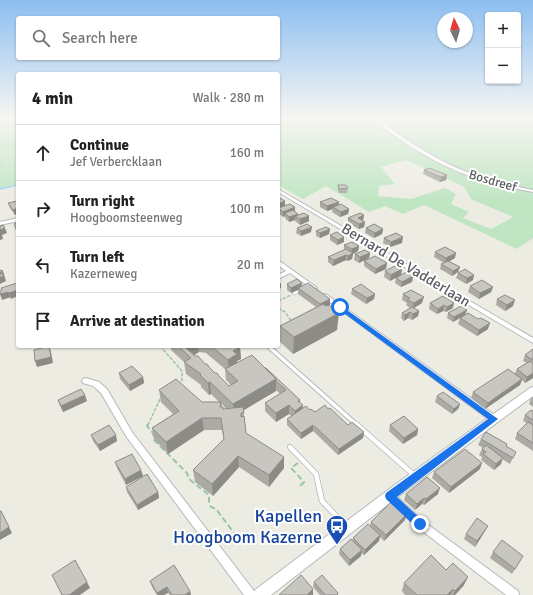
<!DOCTYPE html>
<meta charset="utf-8">
<style>
:root{--surface:#fff;--page:#f6f6f6;--text:#222;--muted:#767676;--line:#e0e0e0}
body{margin:0;font-family:Signika,sans-serif;background:var(--page);color:var(--text)}
.controls{position:absolute;right:12px;top:12px;display:grid;overflow:hidden;border-radius:4px;box-shadow:0 1px 3px #0004}
.controls button{width:36px;height:36px;display:grid;place-items:center;padding:0;border:0;border-bottom:1px solid var(--line);background:var(--surface);color:var(--text);font:20px sans-serif}
.compass{position:absolute;left:437px;top:12px;width:36px;height:36px;border-radius:50%;background:var(--surface);box-shadow:0 1px 3px #0004;rotate:355deg}
.stop{position:absolute;width:12px;height:12px;margin:-9px;border:3px solid #1a73e8;border-radius:50%;background:#fff}
.stop.end{background:#1a73e8;border-color:#fff;box-shadow:0 1px 4px #0008}
.list{margin:0;padding:0;list-style:none}
h2{display:flex;justify-content:space-between;align-items:center;height:52px;margin:0;padding:0 16px;font-size:17px}
h2 small{font-size:13px;font-weight:400;color:var(--muted)}
.list li{display:grid;grid-template-columns:26px 1fr auto;gap:12px;align-items:center;box-sizing:border-box;height:56px;padding:0 16px;border-top:1px solid var(--line)}
.list b{display:block;font-size:15px;white-space:nowrap}
.list p{margin:0;font-size:13px;white-space:nowrap;color:var(--muted)}
.list em{font-size:13px;font-style:normal;color:var(--muted)}
.icon{flex:none;width:22px;height:22px;fill:none;stroke:currentColor;stroke-width:2;stroke-linecap:round;stroke-linejoin:round}
.map{position:relative;flex:none;width:533px;height:595px;overflow:hidden}
.search{position:absolute;background:var(--surface);box-shadow:0 1px 3px #0004;left:16px;top:16px;width:264px;height:44px;display:flex;align-items:center;gap:10px;box-sizing:border-box;padding:0 14px;border-radius:4px;color:var(--muted);font-size:15px}
.panel{position:absolute;background:var(--surface);box-shadow:0 1px 3px #0004;left:16px;top:72px;width:264px;height:276px;border-radius:4px}
.map>svg:first-child{display:block}
</style>
<div class="map">
<svg width="533" height="595" viewBox="0 0 533 595">
<rect width="100%" height="100%" fill="#edece3"/>
<g fill="#bfe5c2" fill-rule="evenodd">
<polygon points="0,118 18,118 18,185 0,190"/>
<path d="M278,118H533V238L517,249L424,205L403,214L385,206L369,212L326,186L303,199L278,185ZM406,160L464,187L471,199L513,217L491,229L463,218L469,212L451,204L456,194L445,188L411,199L378,196L379,186L395,184L381,167Z"/>
</g>
<g fill="none" stroke-linecap="round" stroke-linejoin="round">
<g stroke="#a3cefe" stroke-width="1.5">
<polyline points="278,121 288,118"/>
<polyline points="0,189 18,185"/>
</g>
<g stroke="#b5b8bd" stroke-width="4">
<polyline id="lane-far2" points="294,293 301,290"/>
</g>
<g stroke="#b5b8bd" stroke-width="5.5">
<polyline id="lane-far1" points="268,346 357,425"/>
</g>
<g stroke="#b5b8bd" stroke-width="6">
<g id="lane">
<polyline points="356,424 415,476"/>
<polyline points="290,447 316,474 322,501 345,525"/>
</g>
</g>
<g stroke="#b5b8bd" stroke-width="2">
<g id="street">
<path d="M371,118H375C399,134 422,151 448,164C475,177 504,184 533,190V192C504,187 475,180 448,167C421,155 394,136 371,118Z"/>
<polygon points="278,189 533,338 533,343 278,192"/>
<polygon points="18,218 18,221 0,225 0,222"/>
<polygon points="278,260 316,287 317,288 316,289 312,289 290,273 278,279 278,275 286,271 278,265"/>
<polygon points="325,294 327,295 497,417 498,419 497,421 494,422 491,421 323,297 322,296 323,295"/>
<polygon points="86,378 99,382 107,389 132,432 254,591 255,595 244,595 126,436 101,393 93,386 83,383 82,381 83,379"/>
<polygon points="390,492 393,493 423,521 518,591 519,595 506,595 417,527 387,499 386,496 387,493"/>
</g>
</g>
<g stroke="#b6b9bf" stroke-width="2">
<polygon id="secondary" points="533,387 533,396 404,492 271,595 253,595 255,590 396,484 530,388"/>
</g>
<g stroke="#99c6aa" stroke-width="1" stroke-dasharray="2.5 1.5" stroke-linecap="butt">
<polyline points="0,146 18,142"/>
<polyline points="0,161 3,165 0,166"/>
</g>
<g stroke="#99c6aa" stroke-width="1.5" stroke-dasharray="3.5 1.5" stroke-linecap="butt">
<polyline points="278,301 291,295"/>
<polyline points="278,308 285,312 292,322"/>
<polyline points="160,346 182,371 182,380 180,382"/>
<polyline points="148,425 161,397"/>
</g>
<g stroke="#99c6aa" stroke-width="2" stroke-dasharray="6 3" stroke-linecap="butt">
<polyline points="148,424 147,426 153,433 154,440 187,473 189,479 209,495 209,504 211,507 216,509 234,533"/>
<polyline points="298,463 291,468 304,482 298,488"/>
</g>
<use href="#lane-far2" stroke="#fff" stroke-width="2.5"/>
<use href="#lane-far1" stroke="#fff" stroke-width="3.5"/>
<use href="#lane" stroke="#fff" stroke-width="4.5"/>
<use href="#street" fill="#fff" fill-rule="evenodd"/>
<use href="#secondary" fill="#fff" fill-rule="evenodd"/>
</g>
<g fill="#acaaa5" fill-rule="evenodd">
<polygon points="424,170 447,175 446,180 440,182 423,174"/>
<polygon points="338,185 348,188 347,193 339,193 338,190"/>
<polygon points="278,197 285,201 285,206 295,211 298,215 309,221 300,225 295,221 295,220 289,222 285,218 285,216 283,217 278,213"/>
<polygon points="18,202 18,214 15,215 10,208 8,203"/>
<polygon points="320,202 338,205 349,209 348,214 340,217 332,212 333,209 327,211 320,207"/>
<polygon points="364,215 363,221 365,222 364,227 359,229 348,223 348,218"/>
<polygon points="18,222 18,233 15,229 14,224"/>
<polygon points="297,228 311,232 301,236 296,233"/>
<polygon points="366,228 383,229 382,234 374,238 365,233"/>
<polygon points="330,229 329,234 320,238 316,236 316,231"/>
<polygon points="330,235 344,237 344,242 337,245 330,240"/>
<polygon points="384,238 402,243 390,247 383,243"/>
<polygon points="344,245 359,246 358,251 353,254 352,259 347,261 346,260 333,266 328,262 328,257 344,250"/>
<polygon points="435,252 455,258 449,261 460,267 458,272 452,276 440,269 441,264 444,263 434,257"/>
<polygon points="370,253 369,258 359,263 354,260 355,254"/>
<polygon points="364,261 387,263 386,269 375,274 364,266"/>
<polygon points="402,269 401,275 390,281 384,277 385,271"/>
<polygon points="458,273 473,280 466,284 456,278"/>
<polygon points="413,276 412,282 401,287 395,283 396,278"/>
<polygon points="302,283 301,287 330,305 329,306 337,330 293,354 280,342 280,326 316,307 298,294 298,290 291,293 287,290 287,284"/>
<polygon points="470,286 493,287 491,292 479,299 468,292"/>
<polygon points="352,289 375,294 374,299 366,304 351,294"/>
<polygon points="403,294 422,303 414,308 419,311 418,316 412,320 408,318 404,321 401,318 402,313 410,308 406,305 407,303 402,300"/>
<polygon points="443,296 453,308 446,312 443,311 437,314 429,309 430,303"/>
<polygon points="497,299 513,306 505,311 496,305"/>
<polygon points="448,313 465,315 488,329 477,336 458,324 460,318 453,322 447,318"/>
<path d="M171,346H238L240,347L241,359L237,361V362L265,368L300,400V403L303,405V408L310,410L348,425L364,432L363,438L338,455L313,431L301,439L287,425V419L291,416L289,414L276,422L265,411V403L280,394L276,390V391L243,410L244,416L246,433L284,468L269,487L239,467L213,496L195,482L193,470L224,440L222,430H204L168,454L154,439L152,428L173,414L161,402L159,390L202,402H219L211,394L209,395L201,387V385L186,374L184,362L171,350ZM199,352L206,353L225,369L226,380L231,385L229,386L194,355ZM222,404L226,409H224L222,407Z"/>
<polygon points="533,349 533,378 525,383 522,380 520,385 485,409 471,398 473,392 515,373 517,369 527,363 523,361 525,355"/>
<polygon points="119,373 143,377 144,383 130,391 120,379"/>
<polygon points="437,396 460,404 458,409 452,414 435,402"/>
<polygon points="533,397 533,407 529,404 531,398"/>
<polygon points="58,400 87,401 63,412 60,406"/>
<polygon points="533,411 533,451 515,439 517,433 527,423 523,421 525,415"/>
<polygon points="390,425 418,429 417,435 403,444 389,431"/>
<polygon points="91,435 117,441 100,451 93,441"/>
<polygon points="481,439 507,444 506,446 516,452 510,464 502,459 501,464 494,470 481,460 482,457 479,455 482,449 483,448 478,445"/>
<polygon points="115,462 141,470 143,476 126,485 117,468"/>
<polygon points="480,469 449,493 432,478 434,472"/>
<polygon points="126,487 158,492 159,498 138,510 127,492"/>
<polygon points="406,494 438,494 424,505 422,504 415,510 404,500"/>
<polygon points="405,520 384,541 380,537 379,541 364,555 361,553 361,556 349,566 339,554 340,549 352,541 353,538 370,526 371,522"/>
<polygon points="488,526 485,531 475,547 464,539 466,534"/>
<polygon points="493,552 523,556 512,574 490,558"/>
<polygon points="446,570 464,585 455,595 405,595 402,591 404,583"/>
<polygon points="150,581 190,591 191,595 170,595 168,593 164,595 157,595 152,587"/>
<polygon points="314,582 338,593 338,595 320,595 313,587"/>
</g>
<g fill="#8c8b86">
<polygon points="447,175 446,180 440,182 441,177"/>
<polygon points="285,201 285,206 278,209 278,204"/>
<polygon points="339,202 338,207 333,207 333,209 327,211 327,206"/>
<polygon points="295,207 295,212 285,213 285,216 283,217 283,212"/>
<polygon points="18,208 18,214 15,215 13,210"/>
<polygon points="349,209 348,214 340,217 341,212"/>
<polygon points="298,214 298,218 295,216 295,220 289,222 289,217"/>
<polygon points="364,215 363,220 357,223 358,218"/>
<polygon points="309,216 309,221 300,225 300,219"/>
<polygon points="365,222 364,227 359,229 359,224"/>
<polygon points="312,227 311,232 301,236 301,231"/>
<polygon points="5,228 7,233 2,235 3,239 0,240 0,230"/>
<polygon points="330,229 329,234 320,238 320,233"/>
<polygon points="383,229 382,234 374,238 375,233"/>
<polygon points="344,237 344,242 337,245 338,240"/>
<polygon points="403,237 402,243 390,247 391,242"/>
<polygon points="359,246 358,251 353,254 352,259 347,261 348,256 351,254 352,249"/>
<polygon points="370,253 369,258 359,263 360,257"/>
<polygon points="456,253 455,258 445,264 446,258"/>
<polygon points="346,255 346,260 333,266 334,260"/>
<polygon points="387,263 386,269 375,274 376,269"/>
<polygon points="460,267 458,272 452,276 453,271"/>
<polygon points="402,269 401,275 390,281 391,275"/>
<polygon points="3,271 6,281 0,284 0,273"/>
<polygon points="474,275 473,280 466,284 467,278"/>
<polygon points="413,276 412,282 401,287 402,282"/>
<polygon points="281,283 281,288 278,290 278,284"/>
<polygon points="302,283 301,288 298,288 298,290 291,293 291,288"/>
<polygon points="493,287 491,292 479,299 480,293"/>
<polygon points="18,290 18,296 11,299 9,293"/>
<polygon points="8,292 11,297 2,300 0,294"/>
<polygon points="375,294 374,299 366,304 367,298"/>
<polygon points="424,297 422,303 412,309 414,303"/>
<polygon points="330,299 330,305 320,310 320,304"/>
<polygon points="515,300 513,306 505,311 507,305"/>
<polygon points="454,303 453,308 446,312 447,307"/>
<polygon points="444,305 443,311 437,314 438,309"/>
<polygon points="467,310 465,315 453,322 454,317"/>
<polygon points="419,311 418,316 412,320 413,314"/>
<polygon points="410,312 408,318 404,321 405,315"/>
<polygon points="339,313 337,330 293,354 294,337"/>
<polygon points="490,323 488,329 477,336 479,330"/>
<polygon points="49,346 51,352 53,363 37,367 35,361"/>
<polygon points="189,346 198,346 199,352 191,357 186,348"/>
<polygon points="240,347 241,359 237,361 238,366 229,372 228,360 233,351"/>
<polygon points="533,373 533,378 525,383 527,377"/>
<polygon points="143,377 144,383 130,391 129,385"/>
<polygon points="276,379 276,391 234,416 233,404"/>
<polygon points="522,379 520,385 485,409 488,403"/>
<polygon points="210,382 211,394 209,395 208,383"/>
<polygon points="85,395 87,401 63,412 61,406"/>
<polygon points="300,400 299,408 303,405 302,414 295,419 295,411 298,401"/>
<polygon points="460,404 458,409 452,414 454,409"/>
<polygon points="289,405 289,414 276,422 276,413"/>
<polygon points="202,418 204,430 168,454 166,442"/>
<polygon points="313,425 313,431 301,439 301,433"/>
<polygon points="418,429 417,435 403,444 404,438"/>
<polygon points="364,432 363,438 338,455 339,449"/>
<polygon points="116,435 117,441 100,451 98,445"/>
<polygon points="238,456 239,467 213,496 212,484"/>
<polygon points="284,457 284,468 269,487 269,475"/>
<polygon points="503,458 501,464 494,470 496,464"/>
<polygon points="482,463 480,469 449,493 451,487"/>
<polygon points="141,470 143,476 126,485 125,479"/>
<polygon points="440,488 438,494 424,505 426,499"/>
<polygon points="158,492 159,498 138,510 137,505"/>
<polygon points="424,498 422,504 415,510 417,504"/>
<polygon points="1,511 12,533 0,540 0,533"/>
<polygon points="407,514 405,520 384,541 386,535"/>
<polygon points="488,526 485,531 475,547 477,541"/>
<polygon points="380,535 379,541 364,555 365,550"/>
<polygon points="362,550 361,556 349,566 350,560"/>
<polygon points="468,577 464,585 455,595 453,595 455,591"/>
<polygon points="87,582 90,588 80,595 69,595"/>
<polygon points="167,587 168,593 164,595 158,595 157,593"/>
<polygon points="313,589 313,595 307,595"/>
<polygon points="453,589 450,595 447,595"/>
<polygon points="190,591 191,595 185,595"/>
</g>
<g fill="#c8c6c0" stroke="#8c8b86">
<polygon points="429,168 447,175 441,177 424,170"/>
<polygon points="338,185 346,185 348,188 339,189"/>
<polygon points="278,197 285,201 278,204"/>
<polygon points="331,198 339,202 327,206 320,202"/>
<polygon points="17,201 18,202 18,208 13,210 8,203"/>
<polygon points="290,204 295,207 283,212 278,208"/>
<polygon points="341,204 349,209 341,212 333,207"/>
<polygon points="293,210 298,214 289,217 285,213"/>
<polygon points="304,213 309,216 300,219 295,216"/>
<polygon points="360,213 364,215 358,218 365,222 359,224 348,218"/>
<polygon points="18,222 18,228 17,228 14,224"/>
<polygon points="307,224 312,227 301,231 297,228"/>
<polygon points="374,224 383,229 375,233 366,228"/>
<polygon points="3,225 5,228 0,230 0,226"/>
<polygon points="326,227 330,229 320,233 316,231"/>
<polygon points="337,232 344,237 338,240 330,235"/>
<polygon points="396,233 403,237 391,242 384,238"/>
<polygon points="352,242 359,246 352,249 344,245"/>
<polygon points="445,247 456,253 446,258 435,252"/>
<polygon points="346,249 353,253 348,256 346,255 334,260 328,257"/>
<polygon points="365,250 370,253 360,257 355,254"/>
<polygon points="375,256 387,263 376,269 364,261"/>
<polygon points="448,261 460,267 453,271 441,264"/>
<polygon points="395,266 402,269 391,275 385,271"/>
<polygon points="465,269 474,275 467,278 458,273"/>
<polygon points="0,270 3,271 0,273 4,275 0,278"/>
<polygon points="406,272 413,276 402,282 396,278"/>
<polygon points="297,279 302,283 291,288 287,284"/>
<polygon points="482,280 493,287 480,293 470,286"/>
<polygon points="17,283 18,285 18,290 9,293 8,292 0,294 0,291 2,290 1,288"/>
<polygon points="308,283 330,299 320,304 298,288"/>
<polygon points="361,284 375,294 367,298 352,289"/>
<polygon points="411,290 424,297 414,303 407,300 410,298 403,294"/>
<polygon points="505,295 515,300 507,305 497,299"/>
<polygon points="443,296 454,303 447,307 444,305 438,309 430,303"/>
<polygon points="323,304 326,306 328,305 339,313 294,337 280,326"/>
<polygon points="461,306 467,310 454,317 448,313"/>
<polygon points="412,307 419,311 413,314 410,312 405,315 402,313"/>
<polygon points="468,313 478,319 481,318 490,323 479,330 460,318"/>
<polygon points="49,346 51,357 35,361 34,350"/>
<polygon points="178,346 189,346 186,348 195,356 198,356 205,364 207,364 209,367 215,373 217,373 219,376 229,386 238,381 225,369 252,355 276,379 233,404 210,382 208,383 200,375 201,374 184,362 191,358"/>
<polygon points="211,346 238,346 240,347 233,351 237,354 228,360"/>
<polygon points="533,349 533,360 525,355"/>
<polygon points="530,361 533,364 533,373 527,377 517,369"/>
<polygon points="132,366 143,377 129,385 119,373"/>
<polygon points="265,368 266,368 300,400 298,401 303,405 295,411 289,405 276,413 265,403 286,390 276,381 276,379"/>
<polygon points="508,369 522,379 488,403 473,392"/>
<polygon points="176,379 202,402 221,402 220,407 223,407 223,409 243,407 244,413 241,413 241,417 244,416 246,433 284,457 269,475 238,456 212,484 193,470 224,439 221,418 202,418 166,442 152,428 179,411 159,390"/>
<polygon points="81,389 85,395 61,406 58,400"/>
<polygon points="443,392 460,404 454,409 437,396"/>
<polygon points="325,405 328,409 330,408 348,425 352,422 364,432 339,449 313,425 301,433 287,419 306,406 310,410 311,409 315,412"/>
<polygon points="531,410 533,411 533,420 525,415"/>
<polygon points="404,416 418,429 404,438 390,425"/>
<polygon points="528,422 533,425 533,443 517,433"/>
<polygon points="109,425 116,435 98,445 91,435"/>
<polygon points="486,432 507,444 506,446 516,452 513,458 481,439"/>
<polygon points="486,445 503,458 496,464 483,454 486,452 482,449"/>
<polygon points="465,449 482,463 451,487 434,472"/>
<polygon points="132,454 141,470 125,479 115,462"/>
<polygon points="147,474 158,492 137,505 126,487"/>
<polygon points="427,477 440,488 426,499 424,498 417,504 406,494"/>
<polygon points="392,501 407,514 386,535 371,522"/>
<polygon points="0,511 1,511 9,527 0,533"/>
<polygon points="477,518 488,526 477,541 466,534"/>
<polygon points="368,524 380,535 365,550 353,538"/>
<polygon points="351,539 362,550 350,560 340,549"/>
<polygon points="502,540 523,556 515,569 493,552"/>
<polygon points="431,555 446,570 453,563 468,577 455,591 453,589 447,595 417,595 404,583"/>
<polygon points="75,560 87,582 69,595 62,595 52,575"/>
<polygon points="174,565 190,591 185,595 172,595 167,587 157,593 150,581"/>
<polygon points="301,575 313,589 307,595 279,595"/>
<polygon points="322,575 338,593 337,595 325,595 314,582"/>
</g>
<linearGradient id="sky" x2="0" y2="1"><stop stop-color="#8cbef1"/><stop offset="0.58" stop-color="#f7f6f2"/><stop offset="1" stop-color="#f7f6f2" stop-opacity="0"/></linearGradient>
<rect width="533" height="202" fill="url(#sky)"/>
<polygon fill="#1a73e8" points="340,305 498,419 397,497 423,521 425,524 423,527 420,529 416,527 386,499 385,496 386,493 488,419 337,308 336,307"/>
<defs>
<g id="bus-pin" transform="scale(1.15)"><path d="M0 17L-7.5 6A9.5 9.5 0 1 1 7.5 6Z" fill="#1a4fb4" stroke="#fff"/><path d="M-5-6H5V4H4V6H2V4H-2V6H-4V4H-5ZM-3.5-4V0h7V-4ZM-3.5 1.2v1.5H-2V1.2ZM2 1.2v1.5H3.5V1.2Z" fill="#fff"/></g>
</defs>
<g fill-rule="evenodd">
<use href="#bus-pin" x="337" y="526"/>
</g>
<g text-anchor="middle" stroke-width="4" stroke-linejoin="round" paint-order="stroke">
<g font-size="13" fill="#5b5e63" stroke="#fff">
<text transform="translate(493 180) rotate(16)" y="5">Bosdreef</text>
</g>
<g font-size="15" fill="#5b5e63" stroke="#fff">
<text transform="translate(406 265) rotate(31)" y="5">Bernard De Vadderlaan</text>
</g>
<g font-size="18" fill="#164399" stroke="#fff" text-anchor="end">
<text x="322" y="522">Kapellen<tspan x="322" dy="21">Hoogboom Kazerne</tspan></text>
</g>
</g>
</svg>
<div class="controls">
<button>+</button>
<button>−</button>
</div>
<svg class="compass" viewBox="-18 -18 36 36"><path d="M0-13l5 13h-10z" fill="#e53935"/><path d="M0 13l5-13h-10z" fill="#767676"/></svg>
<div class="stop" style="left:340px;top:307px"></div>
<div class="stop end" style="left:420px;top:524px"></div>
<div class="search"><svg class="icon" aria-label="search" viewBox="0 0 24 24"><circle cx="10" cy="10" r="6"/><path d="M15 15l6 6"/></svg>Search here</div>
<section class="panel">
<h2>4 min<small>Walk · 280 m</small></h2>
<ul class="list">
<li><svg class="icon" aria-label="ahead" viewBox="0 0 24 24"><path d="M12 20V5M6 11l6-6 6 6"/></svg><div><b>Continue</b><p>Jef Verbercklaan</p></div><em>160 m</em></li>
<li><svg class="icon" aria-label="right" viewBox="0 0 24 24"><path d="M7 20v-9h11M14 6l5 5-5 5"/></svg><div><b>Turn right</b><p>Hoogboomsteenweg</p></div><em>100 m</em></li>
<li><svg class="icon" aria-label="left" viewBox="0 0 24 24"><path d="M17 20v-9H6M10 6l-5 5 5 5"/></svg><div><b>Turn left</b><p>Kazerneweg</p></div><em>20 m</em></li>
<li><svg class="icon" aria-label="arrive" viewBox="0 0 24 24"><path d="M6 21V4h12l-3 4 3 4H6"/></svg><div><b>Arrive at destination</b></div></li>
</ul>
</section>
</div>
